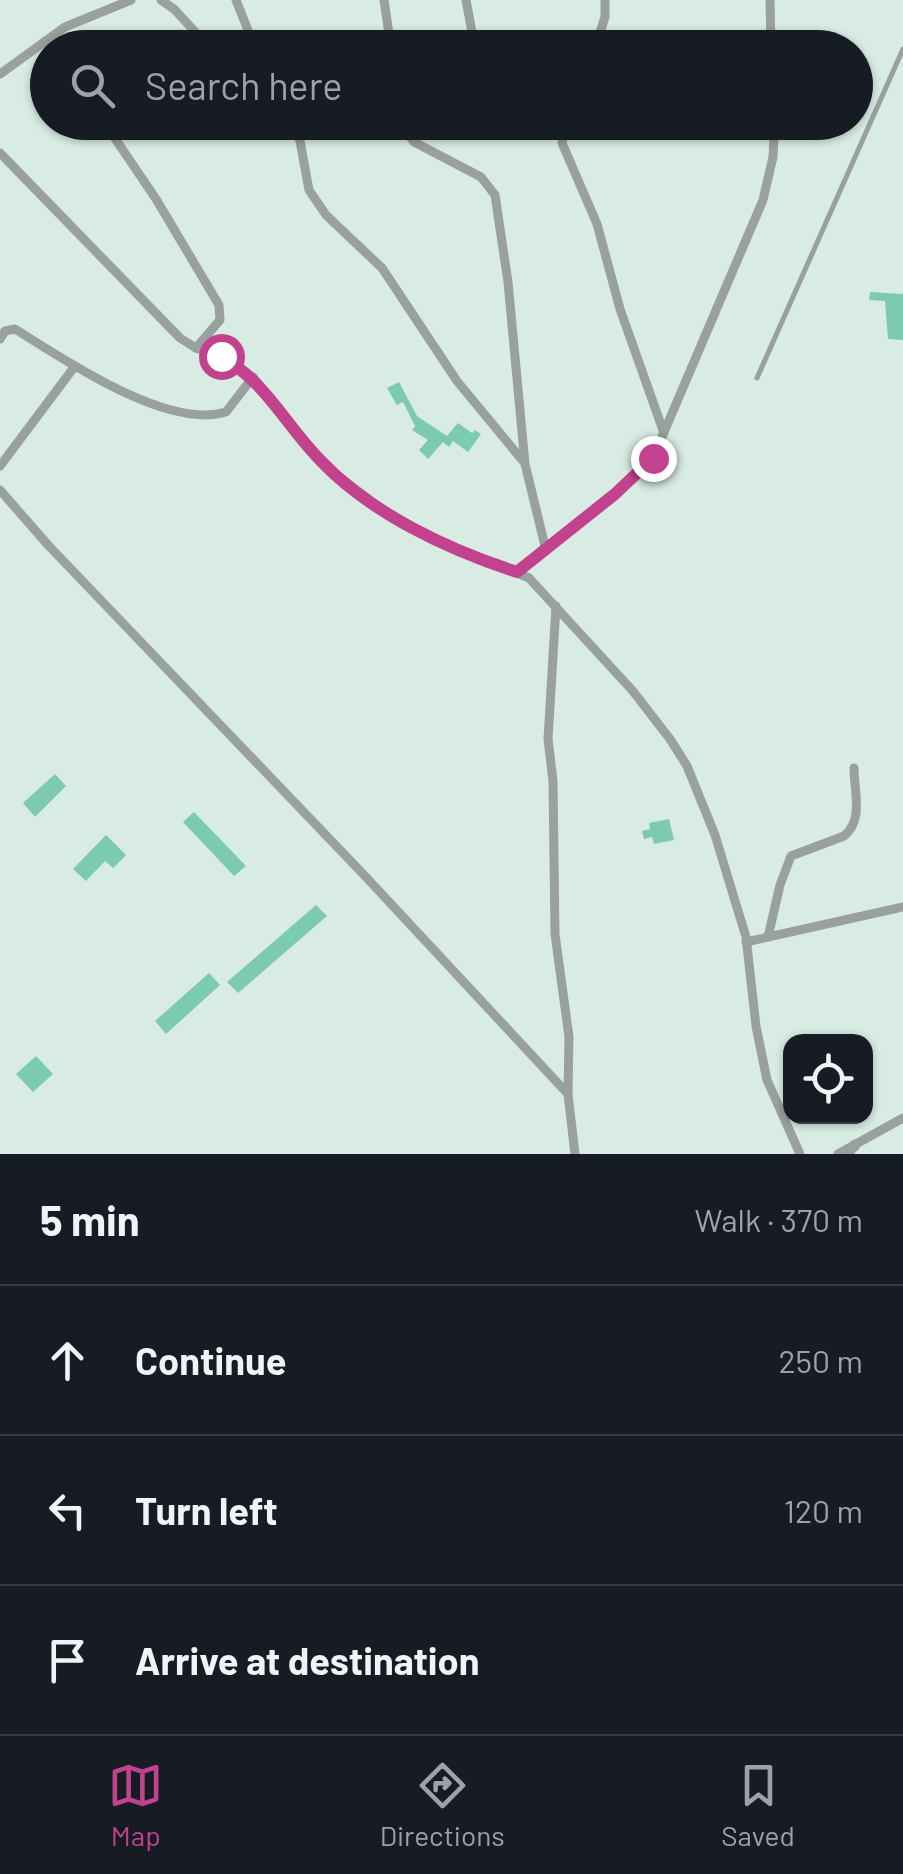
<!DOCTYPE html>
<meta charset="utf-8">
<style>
:root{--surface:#171b24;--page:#20242c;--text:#f1f3f6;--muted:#9ea1a6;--line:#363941;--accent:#c2428d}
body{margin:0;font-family:Barlow,sans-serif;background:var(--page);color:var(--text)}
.controls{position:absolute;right:30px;bottom:30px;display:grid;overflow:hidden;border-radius:20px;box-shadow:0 2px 8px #0004}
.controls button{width:90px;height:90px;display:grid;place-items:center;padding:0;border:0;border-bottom:2px solid var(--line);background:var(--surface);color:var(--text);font:50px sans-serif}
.stop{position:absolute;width:30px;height:30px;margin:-22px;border:8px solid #c2428d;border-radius:50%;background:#fff}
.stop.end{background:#c2428d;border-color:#fff;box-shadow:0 2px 10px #0008}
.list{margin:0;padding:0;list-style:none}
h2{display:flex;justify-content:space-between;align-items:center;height:130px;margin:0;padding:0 40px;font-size:42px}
h2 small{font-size:32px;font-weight:400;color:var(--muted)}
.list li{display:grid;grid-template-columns:65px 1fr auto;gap:30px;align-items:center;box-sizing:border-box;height:150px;padding:0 40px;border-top:2px solid var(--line)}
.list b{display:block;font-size:38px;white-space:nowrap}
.list em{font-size:32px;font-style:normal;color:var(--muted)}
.icon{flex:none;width:55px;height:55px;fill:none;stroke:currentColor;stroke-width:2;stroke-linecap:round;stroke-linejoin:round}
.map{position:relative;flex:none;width:903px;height:1154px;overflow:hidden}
.search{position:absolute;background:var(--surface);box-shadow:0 2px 8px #0004;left:30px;right:30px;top:30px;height:110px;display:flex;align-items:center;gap:25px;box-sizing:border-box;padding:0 35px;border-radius:55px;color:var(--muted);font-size:38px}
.sheet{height:580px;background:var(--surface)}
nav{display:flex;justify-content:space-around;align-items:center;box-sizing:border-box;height:140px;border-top:2px solid var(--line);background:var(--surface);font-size:28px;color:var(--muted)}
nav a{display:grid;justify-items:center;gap:5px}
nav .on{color:var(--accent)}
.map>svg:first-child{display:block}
</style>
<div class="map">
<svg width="903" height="1154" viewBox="0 0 903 1154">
<rect width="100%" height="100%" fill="#d8ece3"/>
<g fill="#7dcbae">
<polygon points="870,292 903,294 903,340 888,339 885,301 869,300"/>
<polygon points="399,382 417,416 447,436 458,423 472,433 475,430 481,434 468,452 453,441 449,447 443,442 428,459 419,450 428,440 412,430 415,426 403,402 397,405 387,388"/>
<polygon points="55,774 66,786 35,817 23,803"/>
<polygon points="194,812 246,866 234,876 183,822"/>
<polygon points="669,819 674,840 654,844 652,837 644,839 642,831 650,829 649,823"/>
<polygon points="106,835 126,855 113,868 105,861 86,881 73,869"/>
<polygon points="316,905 327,916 238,993 227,982"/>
<polygon points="209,973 220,985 166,1034 155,1021"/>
<polygon points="36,1056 53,1074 33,1092 16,1074"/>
</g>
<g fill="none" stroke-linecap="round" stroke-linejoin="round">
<polyline stroke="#98a19d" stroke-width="5" points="757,378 903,49"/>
<g stroke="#98a19d" stroke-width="9">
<polyline points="161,0 174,9 210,48"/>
<polyline points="236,0 255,48"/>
<polyline points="384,0 391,48"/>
<polyline points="466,0 475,48"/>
<polyline points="770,0 771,48"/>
<polyline points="595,48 605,17 605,0"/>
<polyline points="0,74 65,27 131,0"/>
<polyline points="120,122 112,132 114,137 156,199 219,305 220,320 196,348"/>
<polyline points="291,122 300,141 309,190 326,215 382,268 457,381 523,461"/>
<polyline points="399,122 414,142 481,177 495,195 508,282 525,464 545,546"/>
<polyline points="566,122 562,143 597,224 620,309 664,433"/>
<polyline points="0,153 180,338 196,348 221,356 253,377 322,464 391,516 422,534 529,578 632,690 670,739 687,766 715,835 746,937 756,1026 767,1080 800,1154"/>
<path d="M0,339L5,331L15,329C65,360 167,430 226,412L253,377"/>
<polyline points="0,466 75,366"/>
<polyline points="0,490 48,545 365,876 568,1094"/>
<polyline points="517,571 615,493 653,458 763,200 773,157 775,122"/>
<polyline points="556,606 548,739 553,781 555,934 569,1037 568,1094 575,1154"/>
<path d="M768,937L780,885L791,856L844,836C864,820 854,791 854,768"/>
<polyline points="746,942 903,907"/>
<polyline points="838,1154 903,1118"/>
</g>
<polyline stroke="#98a19d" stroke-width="11" points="846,1154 855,1145"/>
</g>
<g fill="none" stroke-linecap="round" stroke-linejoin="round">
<path stroke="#c2428d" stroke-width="12" d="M221,356C267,383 286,426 322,462C372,514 449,550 517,572L615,494L653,458"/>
</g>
</svg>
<div class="controls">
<button><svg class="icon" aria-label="locate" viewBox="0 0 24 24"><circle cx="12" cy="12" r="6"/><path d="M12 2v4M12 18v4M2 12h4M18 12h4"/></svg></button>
</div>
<div class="stop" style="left:221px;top:356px"></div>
<div class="stop end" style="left:653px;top:458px"></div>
<div class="search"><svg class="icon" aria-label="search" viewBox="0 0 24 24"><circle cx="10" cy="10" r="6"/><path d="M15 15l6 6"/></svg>Search here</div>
</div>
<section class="sheet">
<h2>5 min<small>Walk · 370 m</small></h2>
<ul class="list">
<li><svg class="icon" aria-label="ahead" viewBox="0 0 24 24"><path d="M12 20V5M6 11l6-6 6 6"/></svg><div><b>Continue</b></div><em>250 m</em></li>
<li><svg class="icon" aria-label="left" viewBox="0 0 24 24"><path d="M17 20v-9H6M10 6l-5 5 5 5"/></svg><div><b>Turn left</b></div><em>120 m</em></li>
<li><svg class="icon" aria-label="arrive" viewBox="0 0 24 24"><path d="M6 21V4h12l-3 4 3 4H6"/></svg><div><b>Arrive at destination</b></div></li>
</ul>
</section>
<nav>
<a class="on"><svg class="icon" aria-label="map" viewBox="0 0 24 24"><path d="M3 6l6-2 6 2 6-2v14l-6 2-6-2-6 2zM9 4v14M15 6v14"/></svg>Map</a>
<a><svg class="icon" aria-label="directions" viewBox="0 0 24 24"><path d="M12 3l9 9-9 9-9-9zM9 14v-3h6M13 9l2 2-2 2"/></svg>Directions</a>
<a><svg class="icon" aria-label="saved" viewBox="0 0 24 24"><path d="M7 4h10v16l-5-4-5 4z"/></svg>Saved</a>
</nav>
